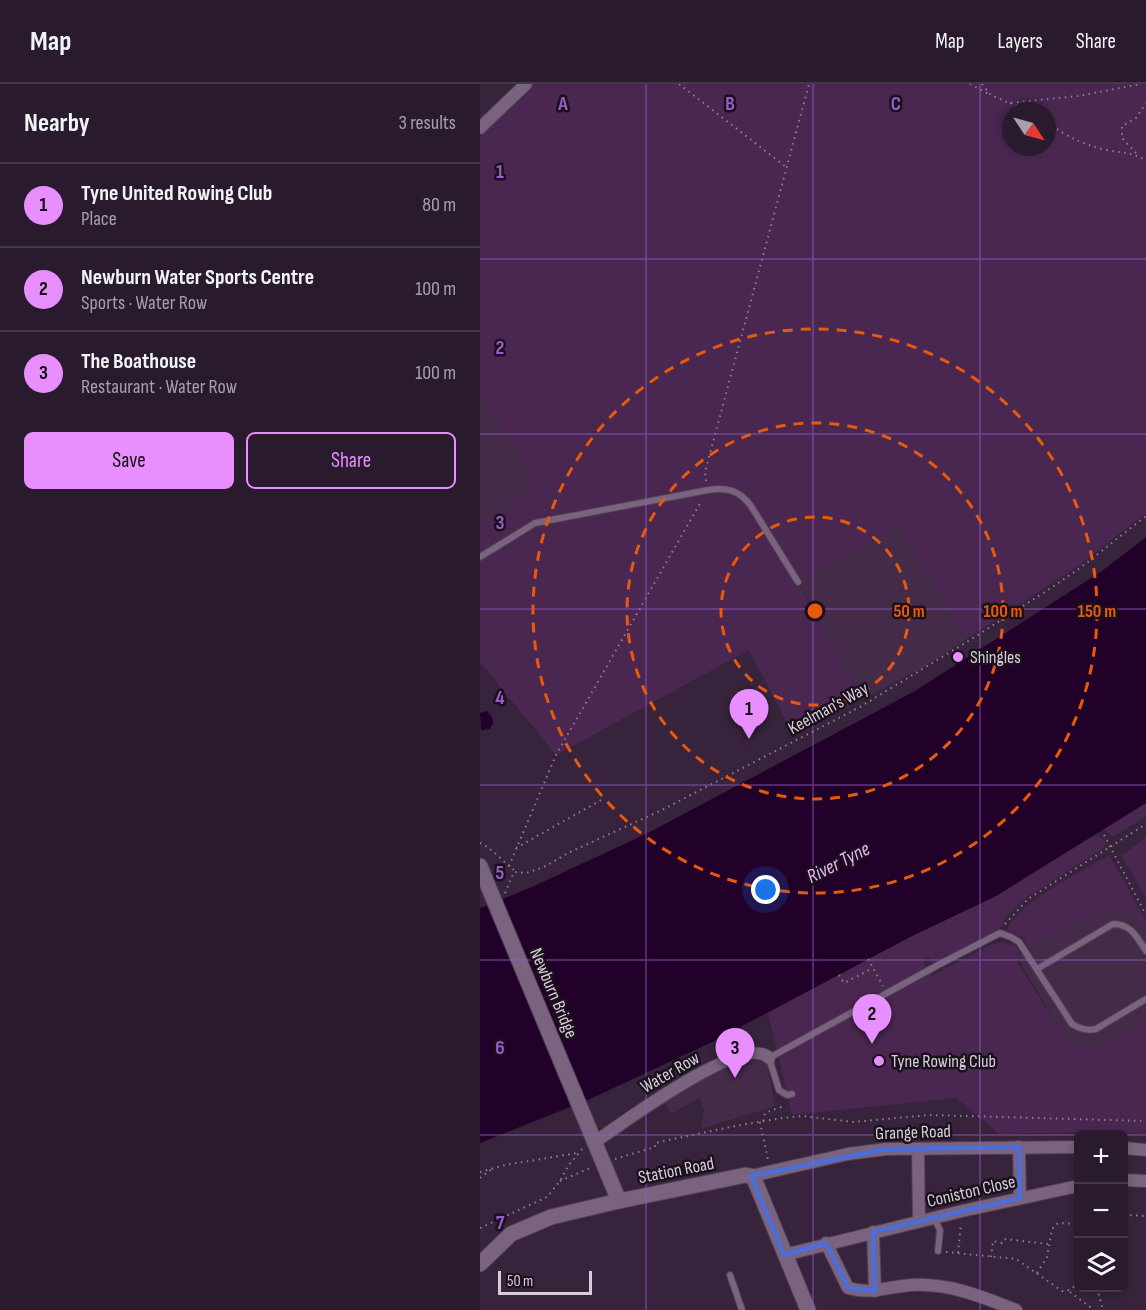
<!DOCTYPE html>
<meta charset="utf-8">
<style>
:root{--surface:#291b2d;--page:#312435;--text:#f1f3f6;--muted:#a5a1aa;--line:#453949;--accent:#e88eff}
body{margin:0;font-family:"Sofia Sans Condensed",sans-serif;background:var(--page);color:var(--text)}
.controls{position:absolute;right:18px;bottom:18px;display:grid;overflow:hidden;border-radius:9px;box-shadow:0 3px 9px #0003}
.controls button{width:54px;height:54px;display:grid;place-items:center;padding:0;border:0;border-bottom:2px solid var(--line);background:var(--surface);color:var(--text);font:30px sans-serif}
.compass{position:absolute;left:522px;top:18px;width:54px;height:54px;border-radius:50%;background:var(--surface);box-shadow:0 3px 9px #0003;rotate:126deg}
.scale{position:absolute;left:18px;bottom:15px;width:94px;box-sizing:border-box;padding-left:6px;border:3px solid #d9cddc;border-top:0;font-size:16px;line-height:21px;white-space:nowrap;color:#d9cddc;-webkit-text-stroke:4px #1a111c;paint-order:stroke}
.you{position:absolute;left:286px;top:806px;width:21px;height:21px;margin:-15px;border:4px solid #fff;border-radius:50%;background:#1a73e8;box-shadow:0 0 0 9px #1a73e833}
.badge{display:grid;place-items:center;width:39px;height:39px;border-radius:50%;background:var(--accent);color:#111;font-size:20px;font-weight:700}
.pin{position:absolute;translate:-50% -50px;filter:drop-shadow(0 2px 3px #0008)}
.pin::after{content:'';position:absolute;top:32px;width:21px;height:18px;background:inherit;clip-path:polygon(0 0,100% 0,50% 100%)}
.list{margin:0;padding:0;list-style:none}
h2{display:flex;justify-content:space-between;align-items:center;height:78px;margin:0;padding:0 24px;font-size:26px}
h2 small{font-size:20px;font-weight:400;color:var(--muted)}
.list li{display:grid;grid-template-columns:39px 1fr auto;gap:18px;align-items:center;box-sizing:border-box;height:84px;padding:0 24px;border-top:2px solid var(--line)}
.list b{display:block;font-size:22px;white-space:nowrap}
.list p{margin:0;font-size:20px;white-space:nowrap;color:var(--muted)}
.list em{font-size:20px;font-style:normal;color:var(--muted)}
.actions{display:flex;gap:12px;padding:18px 24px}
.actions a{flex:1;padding:14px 0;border:2px solid var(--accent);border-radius:9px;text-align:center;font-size:21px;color:var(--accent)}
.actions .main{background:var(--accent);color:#111}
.icon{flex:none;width:33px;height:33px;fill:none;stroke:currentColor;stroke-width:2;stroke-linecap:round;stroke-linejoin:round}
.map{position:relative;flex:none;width:666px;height:1226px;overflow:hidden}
header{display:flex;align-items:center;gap:36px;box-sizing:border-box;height:84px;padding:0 30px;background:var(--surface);border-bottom:2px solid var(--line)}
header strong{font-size:28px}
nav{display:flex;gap:33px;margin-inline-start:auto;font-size:21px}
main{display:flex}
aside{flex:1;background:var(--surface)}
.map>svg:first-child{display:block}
</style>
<header>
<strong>Map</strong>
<nav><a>Map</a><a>Layers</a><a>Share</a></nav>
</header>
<main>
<aside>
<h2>Nearby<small>3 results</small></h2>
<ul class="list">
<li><span class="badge">1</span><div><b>Tyne United Rowing Club</b><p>Place</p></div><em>80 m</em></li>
<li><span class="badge">2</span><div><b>Newburn Water Sports Centre</b><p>Sports · Water Row</p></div><em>100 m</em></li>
<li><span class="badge">3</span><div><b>The Boathouse</b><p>Restaurant · Water Row</p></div><em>100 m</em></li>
</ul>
<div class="actions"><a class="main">Save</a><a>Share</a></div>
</aside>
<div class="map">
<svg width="666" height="1226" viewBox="0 0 666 1226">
<rect width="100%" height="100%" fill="#37243c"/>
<g fill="#442c49">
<polygon points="0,307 55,397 23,427 0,442"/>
<polygon points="420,441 485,556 444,583 383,615 318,498"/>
<polygon points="629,824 654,831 666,850 666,935 619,965 588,958 538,875 539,870"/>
<polygon points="286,975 295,1022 221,1045 224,1026 219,1014 191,1030 184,1018 237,986 257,976"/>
</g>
<g fill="#492751" fill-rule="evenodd">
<path d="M49,0H666V429L598,482L485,556L420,441L318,499L383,615L314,652L269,566L76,671L0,578V442L23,427L55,397L0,307V54ZM531,27H567V63H531Z"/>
<polygon points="666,719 666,732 633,753 624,745"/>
<polygon points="619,751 626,760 621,766 547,813 525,834 519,846 454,882 449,873 443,876 452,892 510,861 521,858 539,863 538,875 539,881 588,958 619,965 666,935 666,1050 608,1048 519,1050 476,1014 312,1031 288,929 430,853 516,812 613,752"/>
<polygon points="666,753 666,814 642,772"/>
<path d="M629,771L666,836V850L654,831L629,824L548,865L544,854L527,846C544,813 597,791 629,771Z"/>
</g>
<g fill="#21002a">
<polygon points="666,453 666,719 516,812 430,853 232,958 110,1015 0,1059 0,824 52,803 168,749 435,607 622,487"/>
<polygon points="7,627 12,633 13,639 10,645 1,646 0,629"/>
</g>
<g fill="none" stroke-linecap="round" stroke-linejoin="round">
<g stroke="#4f3f52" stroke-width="8">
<g id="lane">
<path d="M0,473L55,439L228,406C247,403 259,406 271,422L318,498"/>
<path d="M557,885L633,840C651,840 657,853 666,867"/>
<path d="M312,1010L307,1011L299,1006L289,974L458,881L520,849L531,853L539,858L592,940C600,945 607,947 616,945L666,915"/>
<polyline points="454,1134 460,1146 458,1167"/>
<polyline points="250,1191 262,1226"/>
</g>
</g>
<g stroke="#4f3f52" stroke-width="14">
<g id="street">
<polyline points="0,44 46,0"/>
<path d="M115,1058C140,1041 265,948 289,974"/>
<polyline points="539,1063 540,1114"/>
<polyline points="644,1064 666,1066"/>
<polyline points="438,1065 439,1137"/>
<polyline points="271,1092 368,1070 406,1065 598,1063"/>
<polyline points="644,1096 666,1097"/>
<polyline points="393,1148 395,1207"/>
<path d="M346,1159L368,1204C393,1211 409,1202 433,1201C469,1199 503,1213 536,1226"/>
<polyline points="304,1171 482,1127 598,1102"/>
</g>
</g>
<g stroke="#4f3f52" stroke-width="17">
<g id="secondary">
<polyline points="0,782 6,797"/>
<polyline points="105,1035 139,1117"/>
<polyline points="0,1180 31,1150 71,1133 139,1117 266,1091 271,1092 275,1097 328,1226"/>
</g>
</g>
<g stroke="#8e7e92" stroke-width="2" stroke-dasharray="1.5 4.5" stroke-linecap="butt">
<polyline points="199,0 306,83"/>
<polyline points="490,0 509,10"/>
<polyline points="502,0 511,11 529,19 598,12 661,0"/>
<polyline points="530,19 550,27"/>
<path d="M567,38C587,53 602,60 626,66C641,69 654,68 666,77"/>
<polyline points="656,69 642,54 642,42 656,34 666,19"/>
<polyline points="226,397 225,388 329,0"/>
<polyline points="624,751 666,831"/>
<path d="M0,759C12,764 22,777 33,785L34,788"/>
<polyline points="36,764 123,715"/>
<polyline points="29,782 76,671 222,416"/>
<polyline points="25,809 34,788 46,789 64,783 88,769 180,727 380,623 490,556 571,504 600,484 666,432"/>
<polyline points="525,840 548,815 666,740"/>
<polyline points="388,875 403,902"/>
<polyline points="359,891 364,899 393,884"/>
<polyline points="283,1037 285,1029 301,1023 302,1019"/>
<polyline points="280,1038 288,1076"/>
<polyline points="135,1075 175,1063 175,1059 250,1043 302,1034 322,1032 374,1038 449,1031 666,1037"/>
<polyline points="0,1088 25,1081 97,1069"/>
<polyline points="0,1094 12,1085"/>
<polyline points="80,1097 110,1084"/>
<polyline points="644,1131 666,1132"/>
<polyline points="0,1144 67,1113 80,1097 88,1082 103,1064"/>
<path d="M466,1168L536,1175L582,1207C591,1207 593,1204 598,1197"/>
<polyline points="478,1169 481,1139"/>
<polyline points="511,1173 513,1157 522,1159 525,1155 568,1160"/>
<polyline points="557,1189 567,1173 572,1145 578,1139 598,1140"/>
<polyline points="617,1204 623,1226"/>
<polyline points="590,1208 614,1226"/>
</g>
<use href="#lane" stroke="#79637e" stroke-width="6"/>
<use href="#street" stroke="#79637e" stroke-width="12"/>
<use href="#secondary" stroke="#79637e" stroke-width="15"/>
<g stroke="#4f3f52" stroke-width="17" stroke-linecap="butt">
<polyline id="secondary-bridge" points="6,797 105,1035"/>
</g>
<use href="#secondary-bridge" stroke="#79637e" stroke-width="15"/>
</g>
<path fill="none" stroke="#4c6ed9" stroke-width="4.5" stroke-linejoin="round" d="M539,1063L540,1114L393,1148L395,1207L368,1204L346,1159L304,1171L271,1092L406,1065Z"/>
<path fill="none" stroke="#975cc8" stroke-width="1.5" stroke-opacity="0.55" d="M166,0V1226M333,0V1226M500,0V1226M0,175H666M0,350H666M0,525H666M0,701H666M0,876H666M0,1051H598M644,1051H666"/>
<g fill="none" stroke="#e8590c" stroke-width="3" stroke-dasharray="10 8">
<circle cx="335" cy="527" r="94"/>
<circle cx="335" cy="527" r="188"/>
<circle cx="335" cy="527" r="282"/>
</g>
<g fill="#e88eff" stroke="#1a111c" stroke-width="2">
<circle cx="478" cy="573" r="6"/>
<circle cx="399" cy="977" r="6"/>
</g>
<g text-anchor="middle" stroke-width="5" stroke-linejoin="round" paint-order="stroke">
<g font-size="18" fill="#d9cddc" stroke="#1a111c" text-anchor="start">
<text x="490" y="579">Shingles</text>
<text x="411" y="983">Tyne Rowing Club</text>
</g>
<g font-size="18" fill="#d9cddc" stroke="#1a111c">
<text transform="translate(348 624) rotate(-29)" y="6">Keelman's Way</text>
<text transform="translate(74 909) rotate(67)" y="6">Newburn Bridge</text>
<text transform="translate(190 988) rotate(-30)" y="6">Water Row</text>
<text transform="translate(433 1048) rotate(-2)" y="6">Grange Road</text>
<text transform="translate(196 1086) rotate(-11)" y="6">Station Road</text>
<text transform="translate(491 1107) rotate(-13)" y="6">Coniston Close</text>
</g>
<g font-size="20" font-style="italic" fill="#ecb2fa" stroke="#1a111c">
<text transform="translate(358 778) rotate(-27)" y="7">River Tyne</text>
</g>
</g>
<g font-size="20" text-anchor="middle" font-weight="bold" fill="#975cc8" stroke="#1a111c" stroke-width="5" stroke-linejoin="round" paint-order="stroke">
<text x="83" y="26">A</text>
<text x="250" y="26">B</text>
<text x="416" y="26">C</text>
<text x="20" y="94">1</text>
<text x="20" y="270">2</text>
<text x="20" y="445">3</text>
<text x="20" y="620">4</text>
<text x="20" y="795">5</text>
<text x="20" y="970">6</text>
<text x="20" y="1145">7</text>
</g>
<circle cx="335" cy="527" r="9" fill="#e8590c" stroke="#1a111c" stroke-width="3"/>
<g font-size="18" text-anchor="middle" font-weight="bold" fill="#e8590c" stroke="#1a111c" stroke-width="5" stroke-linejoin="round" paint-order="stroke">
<text x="429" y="533">50 m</text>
<text x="523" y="533">100 m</text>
<text x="617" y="533">150 m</text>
</g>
</svg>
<div class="controls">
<button>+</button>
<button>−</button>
<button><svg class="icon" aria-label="layers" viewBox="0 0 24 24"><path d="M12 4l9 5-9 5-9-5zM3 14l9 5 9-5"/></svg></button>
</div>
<svg class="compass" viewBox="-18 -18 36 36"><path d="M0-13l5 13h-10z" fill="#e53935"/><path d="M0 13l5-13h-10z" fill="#a5a1aa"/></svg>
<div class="scale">50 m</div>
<div class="you"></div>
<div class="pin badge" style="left:269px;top:655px">1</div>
<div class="pin badge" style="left:392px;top:960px">2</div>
<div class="pin badge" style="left:255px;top:994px">3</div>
</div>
</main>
